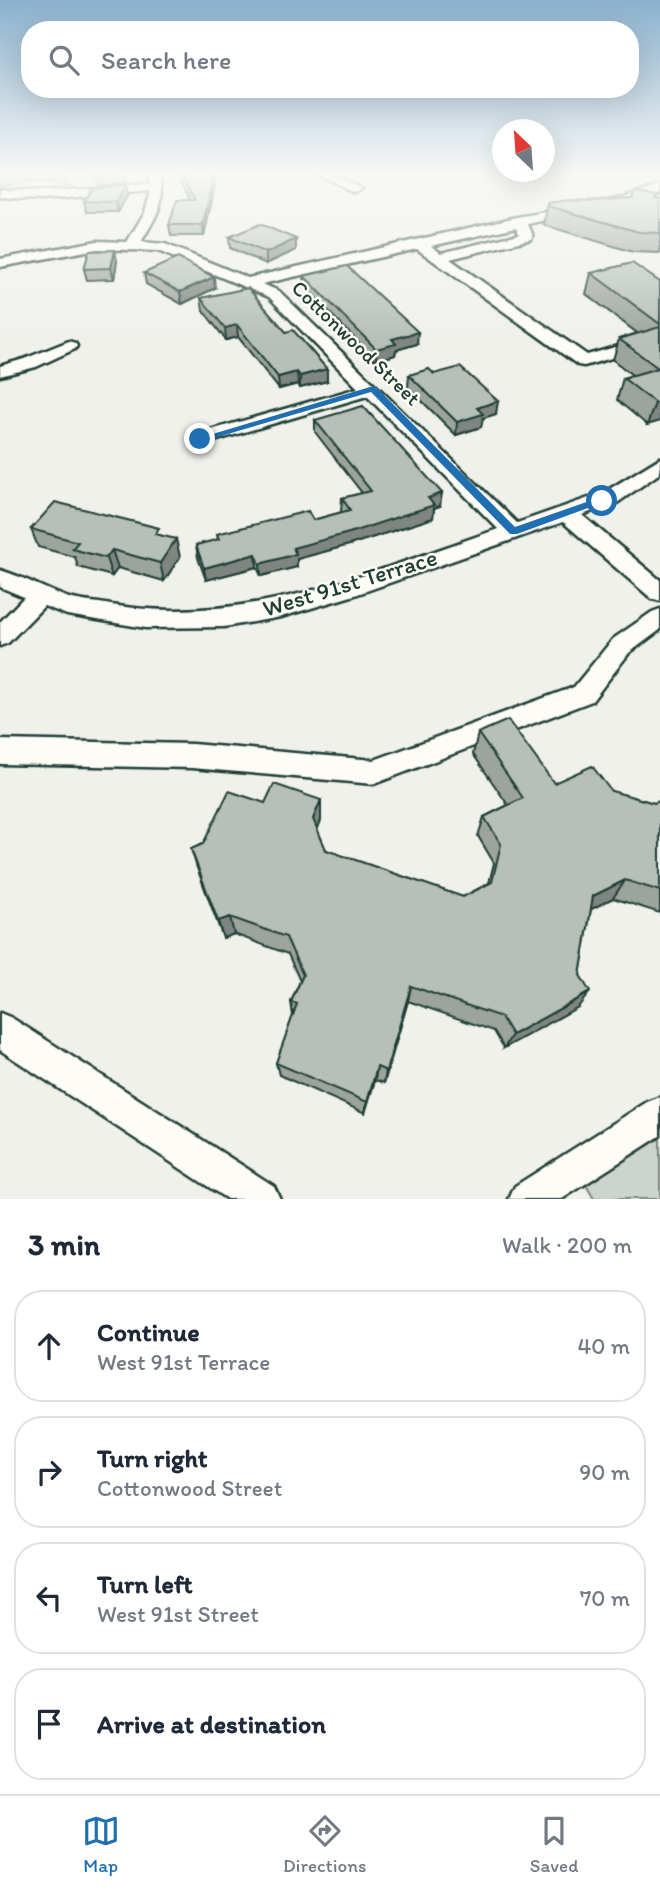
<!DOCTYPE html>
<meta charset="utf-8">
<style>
:root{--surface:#fff;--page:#f6f6f7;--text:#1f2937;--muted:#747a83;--line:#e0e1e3;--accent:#1f6fb2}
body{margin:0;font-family:Itim,sans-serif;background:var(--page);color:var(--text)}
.compass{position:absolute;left:492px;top:119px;width:63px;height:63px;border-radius:50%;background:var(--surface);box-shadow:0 7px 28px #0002;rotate:335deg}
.stop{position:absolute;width:21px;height:21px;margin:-16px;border:5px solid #1f6fb2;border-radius:50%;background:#fff}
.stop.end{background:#1f6fb2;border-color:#fff;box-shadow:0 2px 7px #0008}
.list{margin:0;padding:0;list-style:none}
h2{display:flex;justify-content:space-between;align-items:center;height:91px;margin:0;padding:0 28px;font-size:30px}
h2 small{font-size:23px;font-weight:400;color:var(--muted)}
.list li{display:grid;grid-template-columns:46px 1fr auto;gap:21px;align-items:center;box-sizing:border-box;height:112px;margin:0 14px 14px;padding:0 14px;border:2px solid var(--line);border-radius:28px}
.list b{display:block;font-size:26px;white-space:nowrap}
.list p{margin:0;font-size:23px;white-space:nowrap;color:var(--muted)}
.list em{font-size:23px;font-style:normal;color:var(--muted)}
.icon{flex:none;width:38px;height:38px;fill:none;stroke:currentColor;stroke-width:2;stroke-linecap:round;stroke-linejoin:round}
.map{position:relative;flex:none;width:660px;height:1199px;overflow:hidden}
.search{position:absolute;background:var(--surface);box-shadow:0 7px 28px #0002;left:21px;right:21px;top:21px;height:77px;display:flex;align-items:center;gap:18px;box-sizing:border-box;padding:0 24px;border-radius:28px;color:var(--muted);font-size:26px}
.sheet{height:595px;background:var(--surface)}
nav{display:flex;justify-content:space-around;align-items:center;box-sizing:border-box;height:98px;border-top:2px solid var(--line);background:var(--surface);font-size:19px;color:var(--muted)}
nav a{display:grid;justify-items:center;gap:4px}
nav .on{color:var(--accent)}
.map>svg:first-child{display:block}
</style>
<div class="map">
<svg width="660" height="1199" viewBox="0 0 660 1199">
<rect width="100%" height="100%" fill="#f0f1eb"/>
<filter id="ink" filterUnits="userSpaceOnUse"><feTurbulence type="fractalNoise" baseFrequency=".0143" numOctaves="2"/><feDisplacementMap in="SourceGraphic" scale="14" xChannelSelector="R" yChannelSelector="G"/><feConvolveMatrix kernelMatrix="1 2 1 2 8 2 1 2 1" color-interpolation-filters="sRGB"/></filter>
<g filter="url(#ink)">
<polygon fill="#cdd3cd" stroke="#768880" stroke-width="2" points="660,1138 660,1199 594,1199 586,1185"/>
<polygon fill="#9faca4" stroke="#6c8077" stroke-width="2" points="0,173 56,173 71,186 38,182 0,186"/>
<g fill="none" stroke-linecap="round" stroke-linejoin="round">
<g stroke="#1f3d34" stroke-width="5">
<g id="minor">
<path d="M149,173L159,175C168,201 154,220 141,242L165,244L248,278L517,217L582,206V212L528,224L533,236L531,239L450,259L587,355L640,340L646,342L648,345L646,348L584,366L578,365L417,249L262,284L279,291L517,523L603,493L660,458V473L617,503L582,515L660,580V601L652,599L563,522L355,595L281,617L224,627L146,628L67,615L44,606L8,643L0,646V622L24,597L0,587V570C24,577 46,590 69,598C82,602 98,602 111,605C249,627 371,572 498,529L367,396L207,443H193L191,439L193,435L358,388L269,297L158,251L97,249L0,267V259L97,241L127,242L145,212L150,194V191L41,200L0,197V189L41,192L150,184ZM516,227L519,234L441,253L431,246Z"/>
<polygon points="313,173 329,173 362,188 356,192 352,191"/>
<polygon points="660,185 660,193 617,205 611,201"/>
<polygon points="69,341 75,343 77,346 75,349 36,367 0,376 0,366 24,359"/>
<polygon points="660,609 660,630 629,653 592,701 374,784 192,768 0,764 0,740 192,744 374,760 574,687 613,639 652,612"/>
<polygon points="0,1013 12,1018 274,1186 280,1199 227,1199 0,1050"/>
<polygon points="660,1097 660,1136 562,1199 509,1199 515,1186 647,1102"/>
</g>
</g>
<use href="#minor" fill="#fdfcf7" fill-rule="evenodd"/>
</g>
<g fill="#9da49e" stroke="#1f3d34" stroke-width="2">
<polygon points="92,173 124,173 126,183 98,185"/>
<polygon points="178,173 213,173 215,185 204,236 171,236 169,225 190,200"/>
<polygon points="634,191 657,195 656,198 660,199 660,253 633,252 544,225 548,203 632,198"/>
<polygon points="127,196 118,212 87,212 84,201"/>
<polygon points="229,237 296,239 296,250 266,264 230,248"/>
<polygon points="117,261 114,279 87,280 84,269"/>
<polygon points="144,273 215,288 182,304 146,284"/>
<polygon points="591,273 660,282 660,421 647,425 617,400 623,378 632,375 613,360 619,339 637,333 586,294"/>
<polygon points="304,276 417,344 396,350 395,355 376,361 305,287"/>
<polygon points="201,298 327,381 300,388 298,384 279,389 238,337 226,340 203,310"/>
<polygon points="434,374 496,414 483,418 481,427 456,435 408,387 409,375"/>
<polygon points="315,420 440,506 434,508 433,518 349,545 297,559 297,567 261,576 257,567 206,580 198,558 196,545 218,540 217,534 313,520 342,512 341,511 342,498 362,493 315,432"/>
<polygon points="31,529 160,535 180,557 164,581 118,568 112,576 78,567 75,557 38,547"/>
<polygon points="478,733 554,783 611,791 654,803 660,801 660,913 613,898 591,909 580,975 578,1007 504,1048 494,1031 408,1001 384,1083 375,1080 365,1113 279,1075 276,1063 293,1016 291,1002 300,981 288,954 234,934 223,938 197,868 191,849 203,844 265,803 321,800 321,820 317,829 326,850 463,897 489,883 494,863 478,836 484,817 508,805 473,754"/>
</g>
<g fill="#7f8681" stroke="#1f3d34" stroke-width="2">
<polygon points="214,175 215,185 204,236 203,225"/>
<polygon points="125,185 127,196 118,212 116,202"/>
<polygon points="296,239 296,250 266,264 266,253"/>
<polygon points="115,250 117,261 114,279 111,268"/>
<polygon points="214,277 215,288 182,304 180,292"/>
<polygon points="237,325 238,337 226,340 225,328"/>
<polygon points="418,332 417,344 396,350 395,355 376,361 376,349 392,339"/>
<polygon points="327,369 327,381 300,388 300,376"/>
<polygon points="297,372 298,384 279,389 278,377"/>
<polygon points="498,401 496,414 483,418 481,427 456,435 457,422 477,408"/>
<polygon points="660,402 660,421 647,425 655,403"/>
<polygon points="442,493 440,506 434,508 433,518 349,545 297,559 297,567 261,576 260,564 293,548"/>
<polygon points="176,539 180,557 164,581 160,563"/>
<polygon points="112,550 118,568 112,576 106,558"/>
<polygon points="256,554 257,567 206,580 204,568"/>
<polygon points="321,800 321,820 314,839 313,819"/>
<polygon points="625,880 613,898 582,914 593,896"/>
<polygon points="230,917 234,934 223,938 218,921"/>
<polygon points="411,986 408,1001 384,1083 386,1071"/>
<polygon points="590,992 578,1007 504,1048 512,1035"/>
<polygon points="377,1067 375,1080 365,1113 367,1102"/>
</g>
<g fill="#b6bfb8" stroke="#1f3d34" stroke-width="2">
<polygon points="94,173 124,173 95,175"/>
<polygon points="181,173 213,173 214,175 203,225 169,225 177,200 195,200"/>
<polygon points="125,185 116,202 84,201 92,188"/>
<polygon points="634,191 657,195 655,198 660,199 660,233 639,232 548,206 548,203 568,200 593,201 633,198"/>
<polygon points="260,224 296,239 266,253 229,237"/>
<polygon points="115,250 111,268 84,269 89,251"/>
<polygon points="178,258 214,277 180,292 144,273"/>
<polygon points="632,263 660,282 660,324 591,273"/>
<polygon points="347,266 418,332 392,339 396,344 376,349 304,276"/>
<polygon points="248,288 286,332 293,330 327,369 300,376 297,372 278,377 237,325 225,328 201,298"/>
<polygon points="660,327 660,402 655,403 623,378 658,368 619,339"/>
<polygon points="460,367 498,401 477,408 483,414 457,422 409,375 429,369 434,374"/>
<polygon points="363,406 442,493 428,498 434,505 349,533 293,548 296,554 260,564 256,554 204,568 196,545 219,539 217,534 308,511 313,520 350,510 342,498 371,491 315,420"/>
<polygon points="55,502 159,528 155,534 176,539 160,563 112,550 106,558 72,549 78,542 31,529"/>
<polygon points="508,720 554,783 592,766 611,791 654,803 660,801 660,891 625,880 593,896 580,975 590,992 512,1035 501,1017 411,986 386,1071 377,1067 367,1102 276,1063 297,1004 291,1002 303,975 286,937 230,917 218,921 191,849 203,844 229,791 265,803 274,784 321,800 313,819 326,850 463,897 492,882 501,844 484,817 523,798 478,733"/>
</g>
</g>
<linearGradient id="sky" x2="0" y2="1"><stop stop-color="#8bb1cd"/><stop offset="0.51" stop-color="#f8f9f6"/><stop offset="1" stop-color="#f8f9f6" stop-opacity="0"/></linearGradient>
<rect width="660" height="341" fill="url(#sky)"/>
<polygon fill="#1f6fb2" points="370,387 376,387 515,527 598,498 607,501 517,534 510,534 371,392 204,441 196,439"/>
<g text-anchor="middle" stroke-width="5" stroke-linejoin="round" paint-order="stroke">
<g font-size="21" fill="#1f3d34" stroke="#fdfcf7">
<text transform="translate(356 343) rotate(44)" y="7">Cottonwood Street</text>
</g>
<g font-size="24" fill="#1f3d34" stroke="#fdfcf7">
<text transform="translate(350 583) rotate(-17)" y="8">West 91st Terrace</text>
</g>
</g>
</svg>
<svg class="compass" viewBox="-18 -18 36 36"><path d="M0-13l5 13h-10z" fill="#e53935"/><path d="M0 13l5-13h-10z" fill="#747a83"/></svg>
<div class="stop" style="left:602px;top:501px"></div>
<div class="stop end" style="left:200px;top:439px"></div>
<div class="search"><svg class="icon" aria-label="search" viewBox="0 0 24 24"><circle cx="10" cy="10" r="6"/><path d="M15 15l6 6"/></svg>Search here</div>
</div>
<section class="sheet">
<h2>3 min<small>Walk · 200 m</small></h2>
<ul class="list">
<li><svg class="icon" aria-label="ahead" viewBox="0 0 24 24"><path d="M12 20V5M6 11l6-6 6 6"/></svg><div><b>Continue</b><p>West 91st Terrace</p></div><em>40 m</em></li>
<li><svg class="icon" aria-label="right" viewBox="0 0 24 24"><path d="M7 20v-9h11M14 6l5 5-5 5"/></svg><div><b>Turn right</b><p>Cottonwood Street</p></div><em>90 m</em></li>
<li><svg class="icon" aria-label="left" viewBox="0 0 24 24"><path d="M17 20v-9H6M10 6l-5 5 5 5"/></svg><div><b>Turn left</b><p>West 91st Street</p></div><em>70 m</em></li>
<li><svg class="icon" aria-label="arrive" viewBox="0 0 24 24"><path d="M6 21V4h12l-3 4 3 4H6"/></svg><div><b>Arrive at destination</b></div></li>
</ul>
</section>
<nav>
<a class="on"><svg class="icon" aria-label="map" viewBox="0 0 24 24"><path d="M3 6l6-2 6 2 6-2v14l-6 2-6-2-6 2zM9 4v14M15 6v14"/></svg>Map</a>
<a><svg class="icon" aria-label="directions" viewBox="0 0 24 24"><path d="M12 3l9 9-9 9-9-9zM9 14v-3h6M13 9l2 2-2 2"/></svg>Directions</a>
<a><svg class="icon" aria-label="saved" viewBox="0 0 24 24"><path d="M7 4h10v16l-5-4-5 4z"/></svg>Saved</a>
</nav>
